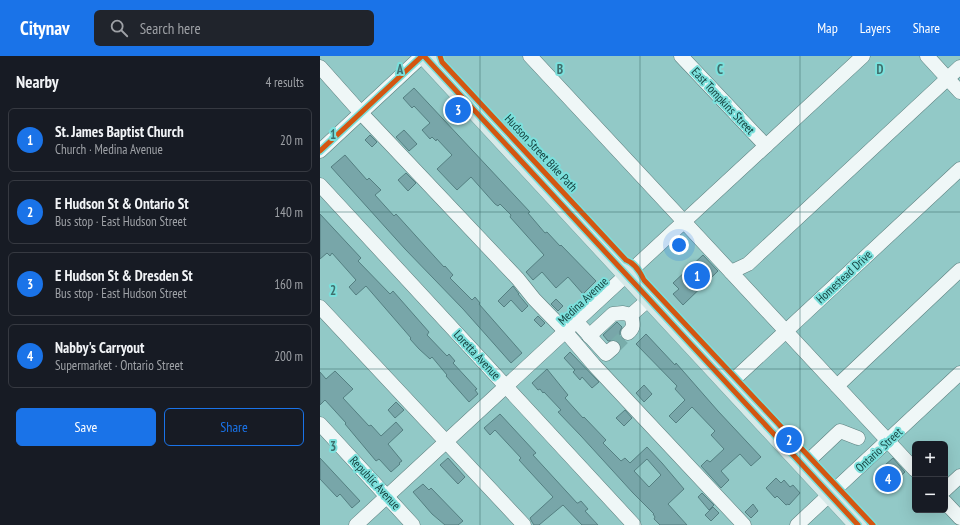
<!DOCTYPE html>
<meta charset="utf-8">
<style>
:root{--surface:#171b24;--page:#20242c;--text:#f1f3f6;--muted:#9ea1a6;--line:#363941;--accent:#1a73e8}
body{margin:0;font-family:"PT Sans Narrow",sans-serif;background:var(--page);color:var(--text)}
.controls{position:absolute;right:12px;bottom:12px;display:grid;overflow:hidden;border-radius:6px;box-shadow:0 4px 16px #0002}
.controls button{width:36px;height:36px;display:grid;place-items:center;padding:0;border:0;border-bottom:1px solid var(--line);background:var(--surface);color:var(--text);font:20px sans-serif}
.you{position:absolute;left:359px;top:189px;width:14px;height:14px;margin:-10px;border:3px solid #fff;border-radius:50%;background:#1a73e8;box-shadow:0 0 0 6px #1a73e833}
.badge{display:grid;place-items:center;width:26px;height:26px;border-radius:50%;background:var(--accent);color:#fff;font-size:13px;font-weight:700}
.pin{position:absolute;translate:-50% -50%;border:2px solid #fff;box-shadow:0 1px 4px #0006}
.list{margin:0;padding:0;list-style:none}
h2{display:flex;justify-content:space-between;align-items:center;height:52px;margin:0;padding:0 16px;font-size:17px}
h2 small{font-size:13px;font-weight:400;color:var(--muted)}
.list li{display:grid;grid-template-columns:26px 1fr auto;gap:12px;align-items:center;box-sizing:border-box;height:64px;margin:0 8px 8px;padding:0 8px;border:1px solid var(--line);border-radius:6px}
.list b{display:block;font-size:15px;white-space:nowrap}
.list p{margin:0;font-size:13px;white-space:nowrap;color:var(--muted)}
.list em{font-size:13px;font-style:normal;color:var(--muted)}
.actions{display:flex;gap:8px;padding:12px 16px}
.actions a{flex:1;padding:9px 0;border:1px solid var(--accent);border-radius:6px;text-align:center;font-size:14px;color:var(--accent)}
.actions .main{background:var(--accent);color:#fff}
.icon{flex:none;width:22px;height:22px;fill:none;stroke:currentColor;stroke-width:2;stroke-linecap:round;stroke-linejoin:round}
.map{position:relative;flex:none;width:640px;height:469px;overflow:hidden}
header{display:flex;align-items:center;gap:24px;box-sizing:border-box;height:56px;padding:0 20px;background:var(--accent);color:#fff}
header strong{font-size:19px}
nav{display:flex;gap:22px;margin-inline-start:auto;font-size:14px}
.search{width:280px;height:36px;background:var(--page);display:flex;align-items:center;gap:10px;box-sizing:border-box;padding:0 14px;border-radius:6px;color:var(--muted);font-size:15px}
main{display:flex}
aside{flex:1;background:var(--surface)}
.map>svg:first-child{display:block}
</style>
<header>
<strong>Citynav</strong>
<div class="search"><svg class="icon" aria-label="search" viewBox="0 0 24 24"><circle cx="10" cy="10" r="6"/><path d="M15 15l6 6"/></svg>Search here</div>
<nav><a>Map</a><a>Layers</a><a>Share</a></nav>
</header>
<main>
<aside>
<h2>Nearby<small>4 results</small></h2>
<ul class="list">
<li><span class="badge">1</span><div><b>St. James Baptist Church</b><p>Church · Medina Avenue</p></div><em>20 m</em></li>
<li><span class="badge">2</span><div><b>E Hudson St &amp; Ontario St</b><p>Bus stop · East Hudson Street</p></div><em>140 m</em></li>
<li><span class="badge">3</span><div><b>E Hudson St &amp; Dresden St</b><p>Bus stop · East Hudson Street</p></div><em>160 m</em></li>
<li><span class="badge">4</span><div><b>Nabby's Carryout</b><p>Supermarket · Ontario Street</p></div><em>200 m</em></li>
</ul>
<div class="actions"><a class="main">Save</a><a>Share</a></div>
</aside>
<div class="map">
<svg width="640" height="469" viewBox="0 0 640 469">
<rect width="100%" height="100%" fill="#92c9c7"/>
<g fill="#78a6a9" stroke="#547f81" fill-rule="evenodd">
<polygon points="94,32 210,156 208,157 225,177 227,176 240,190 241,189 276,225 263,238 248,221 236,232 222,216 213,224 206,216 224,199 190,161 191,159 180,148 178,150 175,148 151,121 137,134 117,113 132,99 117,83 116,85 112,81 110,83 102,74 110,67 94,50 92,52 83,42"/>
<polygon points="84,74 97,88 89,95 76,81"/>
<polygon points="50,79 57,86 52,91 45,84"/>
<polygon points="25,99 47,124 49,122 61,134 55,139 74,160 76,158 124,211 125,210 133,219 130,222 152,244 155,241 160,247 159,248 202,297 191,307 143,253 85,193 11,111"/>
<polygon points="86,117 96,127 88,135 78,124"/>
<polygon points="0,158 41,202 38,205 70,238 73,235 109,276 107,279 127,300 129,298 135,305 133,307 157,333 155,334 158,338 149,346 126,320 127,319 112,301 110,303 99,293 90,283 91,282 46,230 36,239 29,231 36,224 12,197 10,200 7,197 0,203"/>
<polygon points="383,199 398,215 363,249 353,238 359,233 353,227"/>
<polygon points="193,230 199,238 198,238 208,250 202,256 191,244 184,251 178,245"/>
<polygon points="236,243 243,250 238,255 231,248"/>
<polygon points="218,260 225,267 221,271 214,264"/>
<polygon points="297,266 302,271 300,275 300,279 295,284 288,285 283,279"/>
<polygon points="326,278 355,309 356,307 398,355 441,401 431,410 420,398 401,415 409,424 401,432 381,410 387,404 390,406 404,393 391,379 395,375 372,351 356,367 349,360 365,344 355,333 357,330 316,288"/>
<polygon points="250,296 279,326 272,332 262,321 260,324 253,316 255,314 244,302"/>
<path d="M227,313L248,339L245,342L263,362L264,361L286,384L283,387L301,405L305,402L310,407L327,391L342,407L364,433L348,448L367,469H340L334,463L335,461L333,458H334L313,437L261,380L238,356L241,354L224,336L223,337L220,333L218,334L212,327ZM327,403L341,419L329,431L314,415Z"/>
<polygon points="15,315 33,333 23,342 49,370 51,369 61,380 76,366 83,374 68,388 82,405 79,407 80,408 71,416 59,403 56,405 25,368 26,367 5,344 0,349 0,316 6,323"/>
<polygon points="324,329 332,338 324,346 316,337"/>
<polygon points="76,346 84,354 75,362 68,354"/>
<polygon points="305,354 312,362 304,370 296,362"/>
<polygon points="180,358 216,397 213,399 257,447 258,447 261,445 268,453 265,455 278,469 262,469 243,449 219,469 214,469 212,466 210,462 233,441 199,404 201,402 175,374 170,379 164,372"/>
<polygon points="0,402 40,445 32,452 20,438 17,441 0,423"/>
<polygon points="128,402 145,421 138,428 120,409"/>
<polygon points="573,402 585,416 566,433 558,425 570,415 565,409"/>
<polygon points="456,422 461,427 464,424 470,431 473,429 480,437 469,449 468,448 466,449 457,440 455,442 446,432"/>
<polygon points="103,428 109,434 111,432 143,465 138,469 125,469 112,458 93,436"/>
<polygon points="382,437 394,449 389,454 378,441"/>
<polygon points="433,448 438,455 431,462 425,456"/>
<polygon points="393,451 399,457 391,465 385,459"/>
</g>
<g fill="none" stroke-linecap="round" stroke-linejoin="round">
<polyline stroke="#79adab" stroke-width="14" stroke-dasharray="14 7" stroke-linecap="butt" points="293,292 308,277"/>
<g stroke="#5c7f7e" stroke-width="15">
<g id="minor">
<polyline points="210,0 595,414"/>
<polyline points="361,0 446,90"/>
<polyline points="607,0 640,36"/>
<polyline points="0,11 41,57 198,223 214,243 245,275 274,309 424,469"/>
<polyline points="0,95 102,0"/>
<polyline points="0,129 314,469"/>
<polyline points="411,216 428,208 640,11"/>
<polyline points="0,251 204,469"/>
<polyline points="311,259 329,243"/>
<polyline points="256,265 286,298 293,292"/>
<path d="M308,277C315,271 313,267 311,259"/>
<polyline points="269,280 293,258 303,257 311,259"/>
<polyline points="408,329 640,113"/>
<polyline points="517,330 640,214"/>
<polyline points="0,368 93,469"/>
<polyline points="483,410 520,375 538,382"/>
<polyline points="625,434 640,420"/>
<polyline points="625,446 640,462"/>
<polyline points="36,469 543,0"/>
<polyline points="477,469 640,317"/>
</g>
</g>
<g stroke="#79a7a5" stroke-width="19">
<polyline id="major" points="104,0 538,469"/>
</g>
<use href="#minor" stroke="#eff7f7" stroke-width="14"/>
<use href="#major" stroke="#d6e9e8" stroke-width="18"/>
<g stroke="#7be0dc" stroke-width="8">
<g id="cycleway">
<polyline points="104,0 538,469"/>
<path d="M120,0L122,6L306,204C315,207 320,216 324,224L553,469"/>
<polyline points="0,95 102,0"/>
</g>
</g>
<use href="#cycleway" stroke="#d35611" stroke-width="5"/>
</g>
<path fill="none" stroke="#3f6f6d" stroke-width="1" stroke-opacity="0.55" d="M160,0V469M320,0V469M480,0V469M0,156H640M0,313H640"/>
<g text-anchor="middle" stroke-width="4" stroke-linejoin="round" paint-order="stroke">
<g font-size="12" fill="#133f3d" stroke="#7be0dc">
<text transform="translate(403 45) rotate(47)" y="4">East Tompkins Street</text>
<text transform="translate(221 97) rotate(47)" y="4">Hudson Street Bike Path</text>
<text transform="translate(524 221) rotate(-43)" y="4">Homestead Drive</text>
<text transform="translate(263 245) rotate(-43)" y="4">Medina Avenue</text>
<text transform="translate(157 299) rotate(47)" y="4">Loretta Avenue</text>
<text transform="translate(559 394) rotate(-43)" y="4">Ontario Street</text>
<text transform="translate(55 427) rotate(47)" y="4">Republic Avenue</text>
</g>
</g>
<g font-size="13" text-anchor="middle" font-weight="bold" fill="#3f6f6d" stroke="#7be0dc" stroke-width="4" stroke-linejoin="round" paint-order="stroke">
<text x="80" y="18">A</text>
<text x="240" y="18">B</text>
<text x="400" y="18">C</text>
<text x="560" y="18">D</text>
<text x="13" y="83">1</text>
<text x="13" y="239">2</text>
<text x="13" y="395">3</text>
</g>
</svg>
<div class="controls">
<button>+</button>
<button>−</button>
</div>
<div class="you"></div>
<div class="pin badge" style="left:377px;top:220px">1</div>
<div class="pin badge" style="left:469px;top:384px">2</div>
<div class="pin badge" style="left:138px;top:54px">3</div>
<div class="pin badge" style="left:568px;top:423px">4</div>
</div>
</main>
